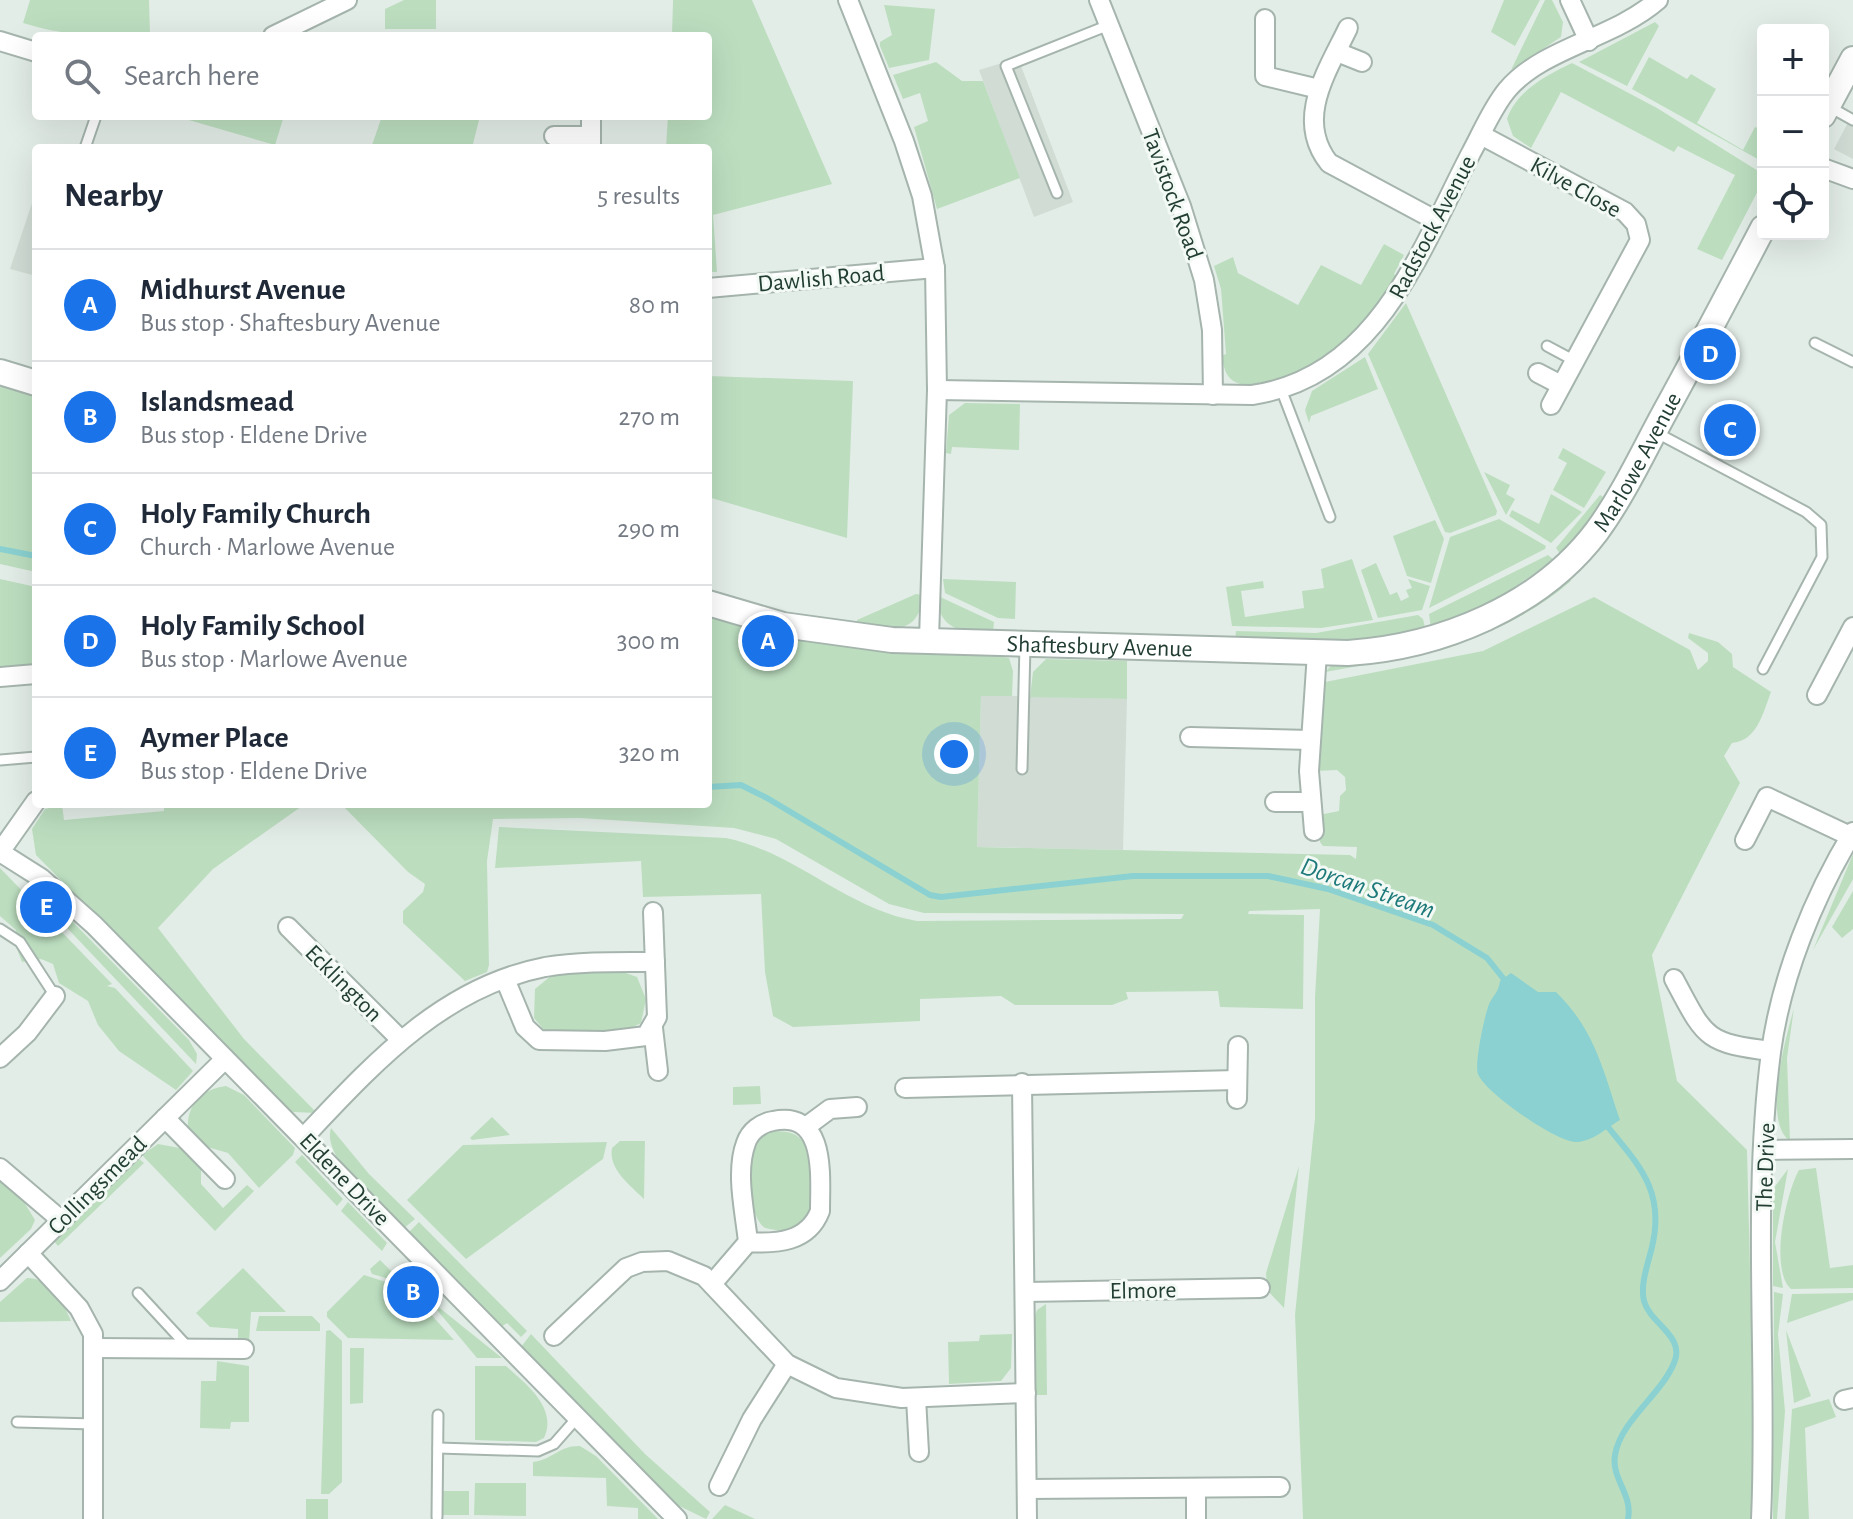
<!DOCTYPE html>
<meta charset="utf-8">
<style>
:root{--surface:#fff;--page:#f2f2f3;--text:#1f2937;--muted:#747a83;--line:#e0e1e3;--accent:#1a73e8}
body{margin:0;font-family:"Alegreya Sans",sans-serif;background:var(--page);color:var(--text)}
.controls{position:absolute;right:24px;top:24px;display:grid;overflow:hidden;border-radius:8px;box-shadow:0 8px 32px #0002}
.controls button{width:72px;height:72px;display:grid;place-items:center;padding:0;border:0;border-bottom:2px solid var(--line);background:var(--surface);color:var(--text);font:40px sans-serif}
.you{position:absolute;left:954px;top:754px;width:28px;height:28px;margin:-20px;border:6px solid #fff;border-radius:50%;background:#1a73e8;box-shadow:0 0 0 12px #1a73e833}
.badge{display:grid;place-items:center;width:52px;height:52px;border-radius:50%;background:var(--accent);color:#fff;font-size:26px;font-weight:700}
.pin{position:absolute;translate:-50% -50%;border:4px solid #fff;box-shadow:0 2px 8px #0006}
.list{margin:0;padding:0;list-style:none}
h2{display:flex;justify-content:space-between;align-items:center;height:104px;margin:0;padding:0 32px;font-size:34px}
h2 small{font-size:26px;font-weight:400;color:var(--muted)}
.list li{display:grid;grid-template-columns:52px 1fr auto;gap:24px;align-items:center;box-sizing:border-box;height:112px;padding:0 32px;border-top:2px solid var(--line)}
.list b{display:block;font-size:30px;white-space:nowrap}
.list p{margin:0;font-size:26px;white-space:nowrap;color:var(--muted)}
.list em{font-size:26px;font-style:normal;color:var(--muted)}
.icon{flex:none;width:44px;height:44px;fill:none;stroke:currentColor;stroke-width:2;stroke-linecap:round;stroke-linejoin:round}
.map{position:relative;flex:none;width:1853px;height:1519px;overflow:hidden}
.search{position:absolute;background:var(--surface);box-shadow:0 8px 32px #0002;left:32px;top:32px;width:680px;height:88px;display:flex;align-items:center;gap:20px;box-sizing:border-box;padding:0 28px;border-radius:8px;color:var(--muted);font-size:30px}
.panel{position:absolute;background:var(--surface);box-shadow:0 8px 32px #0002;left:32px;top:144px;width:680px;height:664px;border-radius:8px}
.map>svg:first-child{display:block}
</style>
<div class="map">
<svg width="1853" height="1519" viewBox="0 0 1853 1519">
<rect width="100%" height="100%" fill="#e3ede7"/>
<g fill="#d1dcd5">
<polygon points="1018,58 1073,202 1034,217 979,70"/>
<polygon points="1853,113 1853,159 1834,149"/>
<polygon points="36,191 36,276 10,269"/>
<polygon points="981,695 1127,699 1123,850 977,847"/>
</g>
<g fill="#bcdebf">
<path d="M30,0H149L150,36C105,36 66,37 23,23Z"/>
<polygon points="404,0 436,0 436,29 385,29 385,9"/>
<polygon points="673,0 752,0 832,184 713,215 717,272 708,272 708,148 666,148 668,116 708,116 708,36 672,36"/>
<polygon points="1504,0 1540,0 1515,46 1491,32"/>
<polygon points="1545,0 1552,0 1563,22 1561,37 1511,70"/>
<polygon points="884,5 935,9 929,60 889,68 880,46 880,42 892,35"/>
<polygon points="1655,22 1659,26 1627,86 1579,62"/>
<polygon points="1649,57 1687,79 1691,74 1716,89 1697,123 1743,150 1755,127 1763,130 1763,162 1632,89"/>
<polygon points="936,62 962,81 983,81 1020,178 937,209 914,127 928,121 920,93 903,99 893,75"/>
<path d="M1572,63L1657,108L1763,174V181L1722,260L1697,249L1735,175L1678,146L1674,152L1561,92L1531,148L1513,136L1507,119C1516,91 1547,75 1572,63Z"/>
<polygon points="175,116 284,116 275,145"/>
<polygon points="382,116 480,116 472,148 371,148"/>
<path d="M1384,244L1404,255L1394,274L1398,278C1382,300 1368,321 1347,340C1327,358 1262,396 1235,382C1225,377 1224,366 1221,356L1226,354L1221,289L1214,266L1233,257L1238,273L1298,305L1321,265L1361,285Z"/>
<polygon points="1406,303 1497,511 1496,515 1450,533 1445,532 1368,354"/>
<polygon points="1365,357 1378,389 1311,416 1309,423 1305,410 1312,391"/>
<polygon points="708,376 853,381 847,538 708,497"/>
<polygon points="0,380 36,391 36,572 0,564"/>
<polygon points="965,403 1020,404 1019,450 952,447 951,454 946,453 949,415"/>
<polygon points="1563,448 1606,472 1584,508 1553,490 1567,463 1558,458"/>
<polygon points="1484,472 1510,485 1506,494 1515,499 1506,515"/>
<polygon points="1551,494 1582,512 1551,543 1509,516 1512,510 1539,524"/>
<polygon points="1600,495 1607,499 1561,555 1556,548"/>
<polygon points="1499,519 1546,546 1545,549 1429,608 1450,537"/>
<polygon points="1435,520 1444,539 1431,583 1407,576 1393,536"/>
<polygon points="1548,555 1554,560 1491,603 1431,629 1429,614"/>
<polygon points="1352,559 1373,620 1321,628 1232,626 1226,587 1263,581 1264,588 1241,591 1245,617 1304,608 1302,591 1324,588 1321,569"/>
<polygon points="1376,563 1390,595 1397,592 1401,601 1409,597 1406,590 1412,588 1408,579 1430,586 1422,610 1378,618 1361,570"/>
<path d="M1566,575L1571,581C1533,614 1487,635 1439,651L1438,645Z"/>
<polygon points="0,579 36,587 36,664 0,669"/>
<polygon points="943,579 1016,582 1015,619 998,618 945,593"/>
<path d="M916,594L922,595C921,637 887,629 857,626V620Z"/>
<path d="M938,596L994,622L993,633C966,632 937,632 938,596Z"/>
<path d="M1594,597L1690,650L1698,670L1708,661V653L1688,638L1689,633L1718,642L1732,654L1733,667L1771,692C1763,713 1757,741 1732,743L1724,756L1740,783L1652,955L1677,1081L1747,1150L1755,1468L1753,1519H1303L1295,1315L1315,1118V997L1320,909L1249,911L1248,914L1304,915L1303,1009L1220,1007L1218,991L1126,992L1128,999L1112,1005H1015L1001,996L920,999V1021L793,1027L773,1016L765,972L761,894L643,897L641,861L495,868L499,827L726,838C795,852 848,910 917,921L1181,919L1184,914L924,913L889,904L776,839L734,828L580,818L493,819L487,861L489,965L487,972L465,981L403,923V911L423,892L425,884L408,872L341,804H708V616L775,639L964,650L1009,658L1013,671L1012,696H981L977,847L1350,855L1356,859L1357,847L1323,846L1320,842L1319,815L1339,811L1340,796L1346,790L1345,777L1337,770L1316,771L1325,682L1483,651Z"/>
<polygon points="1418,615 1423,619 1426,632 1342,644 1235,641 1236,631 1316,633"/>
<polygon points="1430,648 1431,653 1325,672 1333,664"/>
<polygon points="1046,659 1127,661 1127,699 1030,697 1033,672"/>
<polygon points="164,804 305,804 213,869 158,928 244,1039 317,1113 293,1112 285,1106 36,855 32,829 45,809 62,805 64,820 164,811"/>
<polygon points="1853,854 1853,879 1813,950"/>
<polygon points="0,868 112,984 107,986 115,988 193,1071 176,1090 119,1051 98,1025 88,1001 59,983 53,964 41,959 22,962 17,949 16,930 0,916"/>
<polygon points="1853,891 1853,929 1842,938 1832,927"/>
<polygon points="58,907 189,1040 197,1054 196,1064 52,912"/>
<polygon points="589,971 620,971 637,977 646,999 641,1023 620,1034 545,1031 534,1018 535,989 552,975"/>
<path d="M1794,1008L1787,1058L1790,1141C1762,1122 1786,1037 1794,1008Z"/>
<path d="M226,1086L244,1095L295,1148L293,1155L259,1188L228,1153L204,1146L188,1130C186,1105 202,1089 226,1086Z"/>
<polygon points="760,1086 761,1104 733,1105 733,1087"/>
<polygon points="492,1117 510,1135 472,1140 470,1138"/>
<path d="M331,1128L369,1174L415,1219L403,1229C382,1207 321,1159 331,1128Z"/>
<path d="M769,1132C782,1130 795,1131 804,1142C812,1151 810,1166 811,1178C813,1214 808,1238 765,1228C745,1214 744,1143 769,1132Z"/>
<path d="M620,1141H645L644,1199C630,1185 608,1169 612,1148Z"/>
<polygon points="607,1142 603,1159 466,1259 407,1200 463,1145"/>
<polygon points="158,1144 180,1148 201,1170 201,1184 223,1208 247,1185 254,1191 215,1231 142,1155"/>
<polygon points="302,1155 343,1199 337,1206 295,1162"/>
<polygon points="139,1159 144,1163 58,1246 54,1241 59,1234"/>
<polygon points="1299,1166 1284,1308 1267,1290 1266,1273"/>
<path d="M1816,1168L1830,1268L1853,1265V1288L1791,1289C1769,1269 1786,1193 1799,1170Z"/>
<polygon points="1788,1169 1775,1242 1783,1288 1773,1286 1773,1189"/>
<polygon points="0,1180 24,1202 35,1220 31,1229 0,1258"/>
<polygon points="348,1202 387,1243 382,1251 341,1211"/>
<polygon points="419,1222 527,1331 521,1337 507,1323 501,1327 409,1232"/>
<polygon points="380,1260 401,1281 400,1282 372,1274 370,1269"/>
<polygon points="243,1268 286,1312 251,1312 249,1342 238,1343 238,1329 210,1327 196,1313"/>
<polygon points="364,1275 408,1289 454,1340 348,1338 327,1317 327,1312"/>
<path d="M27,1278C50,1278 63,1303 71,1321L0,1322V1302Z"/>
<polygon points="1774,1292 1783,1294 1778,1334 1785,1411 1777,1519 1773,1519"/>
<polygon points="1853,1293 1853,1300 1787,1323 1792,1294"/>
<polygon points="1046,1304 1047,1395 1035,1395 1034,1319 1037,1310"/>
<polygon points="436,1305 502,1358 477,1358 437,1310"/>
<polygon points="259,1316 312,1316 320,1324 320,1331 256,1331"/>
<polygon points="330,1330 342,1341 342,1482 329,1494 321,1494 326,1331"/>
<polygon points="1786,1330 1811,1396 1794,1403"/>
<polygon points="531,1334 645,1454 710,1512 706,1519 667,1500 521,1347"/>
<polygon points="1012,1334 1011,1368 1001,1381 949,1384 948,1342 979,1341 980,1335"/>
<polygon points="350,1348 364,1348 363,1403 350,1404"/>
<polygon points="217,1361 249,1366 249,1422 231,1422 230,1429 200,1428 201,1381 216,1381"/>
<path d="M475,1366H506C526,1384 558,1408 544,1438L536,1442L475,1440Z"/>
<polygon points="1829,1399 1836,1417 1805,1428 1809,1519 1785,1519 1792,1409"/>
<path d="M580,1446L596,1456L658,1519H638V1508L607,1506L606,1478L533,1476V1462C552,1460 560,1445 580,1446Z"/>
<polygon points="475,1483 526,1483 526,1516 474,1515"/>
<rect x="443" y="1491" width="26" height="24"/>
<rect x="306" y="1499" width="22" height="20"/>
<polygon points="725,1505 755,1519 712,1519"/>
</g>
<path fill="#8bd1d1" d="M1511,973L1538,992H1556C1595,1030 1603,1070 1620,1120C1606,1128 1594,1141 1577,1142C1558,1143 1485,1093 1478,1074C1474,1064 1485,1012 1490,1002C1495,993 1498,993 1500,981Z"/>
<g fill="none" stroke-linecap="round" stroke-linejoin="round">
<g stroke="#8bd1d1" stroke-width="6">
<polyline points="0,549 36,556"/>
<polyline points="708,787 741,785 767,798 930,895 941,897 1133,876 1268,876 1328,889 1433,925 1487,958 1507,983"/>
<path d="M1604,1122C1636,1163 1666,1188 1652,1247C1648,1264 1640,1284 1644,1301C1650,1324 1686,1336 1674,1363C1661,1395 1621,1420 1615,1455C1611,1479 1633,1494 1628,1519"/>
</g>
<g stroke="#a5b5ad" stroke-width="13">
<g id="service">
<polyline points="1828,106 1853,120"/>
<polyline points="85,148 96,116"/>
<polyline points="1057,193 1006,66 1109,25"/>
<polyline points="1815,343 1853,362"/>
<polyline points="1547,346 1575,361"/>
<polyline points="1281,389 1330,517"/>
<polyline points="1657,433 1806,512 1821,525 1822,557 1763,669"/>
<polyline points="0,760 36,757"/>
<polyline points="1022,769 1025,645"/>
<polyline points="0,929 20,942 55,996"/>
<polyline points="138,1293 187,1346"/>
<polyline points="17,1422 94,1424"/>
<polyline points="438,1448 538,1451 554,1444 576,1419"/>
<polyline points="437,1517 438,1415"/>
</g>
</g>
<g stroke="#a5b5ad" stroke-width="22">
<g id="minor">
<polyline points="848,0 904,141 922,196 935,268 937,390 929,639"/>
<polyline points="1099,0 1181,206 1204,280 1212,330 1213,395"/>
<polyline points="1570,0 1589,41"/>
<polyline points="1265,19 1265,76 1319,89"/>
<path d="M1348,28C1328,70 1294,119 1329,163L1437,221"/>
<polyline points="273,36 347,0"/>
<polyline points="0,41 36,52"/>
<polyline points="1337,52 1362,62"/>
<polyline points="1481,135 1625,212 1636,224 1640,240 1551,405"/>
<polyline points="554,136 591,136"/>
<polyline points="591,145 591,116"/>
<polyline points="1823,168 1853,179"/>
<polyline points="708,288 935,268"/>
<polyline points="1538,373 1561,385"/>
<path d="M937,390L1252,395C1377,377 1420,251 1471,153C1482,133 1492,108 1507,90C1542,48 1613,39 1658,0"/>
<polyline points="0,677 36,674"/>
<polyline points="1817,695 1853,627"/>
<polyline points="1190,737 1311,740"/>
<polyline points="36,801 0,852 41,878 94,925 677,1519"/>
<polyline points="1275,802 1310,802"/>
<polyline points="1314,831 1309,771 1317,653"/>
<polyline points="1745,840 1767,797 1850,836"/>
<polyline points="288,927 400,1039"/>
<polyline points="505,979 525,1027 539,1040 605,1041 646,1036 657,1017 653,912"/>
<path d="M1674,979C1705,1037 1704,1043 1771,1051"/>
<polyline points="653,1028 658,1071"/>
<polyline points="0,1058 27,1033 55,996"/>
<polyline points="1022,1083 1027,1519"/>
<polyline points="905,1088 1237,1080"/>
<polyline points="1237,1099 1238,1046"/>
<polyline points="165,1118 225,1179"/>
<polyline points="807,1126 830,1109 857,1107"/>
<path d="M304,1137C373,1064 442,987 545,967C581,961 619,962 655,962"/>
<polyline points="1764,1150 1853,1149"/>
<polyline points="0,1168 61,1220"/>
<polyline points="28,1253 79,1308 93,1334 93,1519"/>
<polyline points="0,1281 225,1059"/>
<path d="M712,1284L748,1242C745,1212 735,1172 746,1143C750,1131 761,1123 773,1121C827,1110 820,1176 820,1211C808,1242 777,1244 748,1242"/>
<polyline points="1025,1292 1260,1288"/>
<polyline points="554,1336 626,1268 642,1262 668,1261 704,1276 787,1364 836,1388 902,1398 1026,1393"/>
<polyline points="95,1348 244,1349"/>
<polyline points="916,1398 919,1452"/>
<polyline points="1844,1400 1853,1398"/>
<polyline points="719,1486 752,1419 787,1364"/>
<polyline points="1028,1489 1280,1487"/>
<polyline points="1196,1490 1196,1519"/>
<path d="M1761,1519C1768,1364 1751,1206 1771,1052C1781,977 1814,896 1853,832"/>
</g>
</g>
<g stroke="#a5b5ad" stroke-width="28">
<g id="tertiary">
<polyline points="1823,115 1853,59"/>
<polyline points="0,372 36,383"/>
<path id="s1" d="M708,603L783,625L892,640L1348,653C1440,647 1540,607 1597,531C1624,494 1644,450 1666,410C1699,350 1731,289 1763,228"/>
</g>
</g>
<use href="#service" stroke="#fff" stroke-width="9"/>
<use href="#minor" stroke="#fff" stroke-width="18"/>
<use href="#tertiary" stroke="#fff" stroke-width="24"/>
</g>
<g text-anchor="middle" stroke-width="6" stroke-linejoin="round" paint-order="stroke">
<g font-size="24" fill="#223e32" stroke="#f3f9f5">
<text transform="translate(1576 187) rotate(29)" y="8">Kilve Close</text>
<text transform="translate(1173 194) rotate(70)" y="8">Tavistock Road</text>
<text transform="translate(1432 227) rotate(-62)" y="8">Radstock Avenue</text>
<text transform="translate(821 278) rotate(-5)" y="8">Dawlish Road</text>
<text dy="8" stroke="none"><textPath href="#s1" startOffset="1010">Marlowe Avenue</textPath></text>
<text dy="8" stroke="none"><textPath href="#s1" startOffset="396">Shaftesbury Avenue</textPath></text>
<text transform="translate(344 983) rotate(45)" y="8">Ecklington</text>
<text transform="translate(1765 1167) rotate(-88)" y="8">The Drive</text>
<text transform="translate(345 1179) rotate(46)" y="8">Eldene Drive</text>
<text transform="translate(97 1185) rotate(-45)" y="8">Collingsmead</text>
<text transform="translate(1143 1290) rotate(-1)" y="8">Elmore</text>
</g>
<g font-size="26" font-style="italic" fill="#1d797a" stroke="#f3f9f5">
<text transform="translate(1368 887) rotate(19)" y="9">Dorcan Stream</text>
</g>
</g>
</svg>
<div class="controls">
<button>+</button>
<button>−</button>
<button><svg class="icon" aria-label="locate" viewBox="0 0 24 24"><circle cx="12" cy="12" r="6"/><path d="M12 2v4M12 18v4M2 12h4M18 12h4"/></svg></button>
</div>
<div class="you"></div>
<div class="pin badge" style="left:768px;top:641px">A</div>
<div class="pin badge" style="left:413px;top:1292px">B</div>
<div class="pin badge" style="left:1730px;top:430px">C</div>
<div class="pin badge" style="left:1710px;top:354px">D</div>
<div class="pin badge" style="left:46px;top:907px">E</div>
<div class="search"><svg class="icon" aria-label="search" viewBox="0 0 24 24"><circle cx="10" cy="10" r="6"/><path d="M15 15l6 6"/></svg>Search here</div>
<section class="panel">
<h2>Nearby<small>5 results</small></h2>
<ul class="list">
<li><span class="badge">A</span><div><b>Midhurst Avenue</b><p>Bus stop · Shaftesbury Avenue</p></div><em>80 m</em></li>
<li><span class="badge">B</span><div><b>Islandsmead</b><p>Bus stop · Eldene Drive</p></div><em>270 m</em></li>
<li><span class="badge">C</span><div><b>Holy Family Church</b><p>Church · Marlowe Avenue</p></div><em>290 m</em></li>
<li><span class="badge">D</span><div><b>Holy Family School</b><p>Bus stop · Marlowe Avenue</p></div><em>300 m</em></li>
<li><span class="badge">E</span><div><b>Aymer Place</b><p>Bus stop · Eldene Drive</p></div><em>320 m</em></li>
</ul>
</section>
</div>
